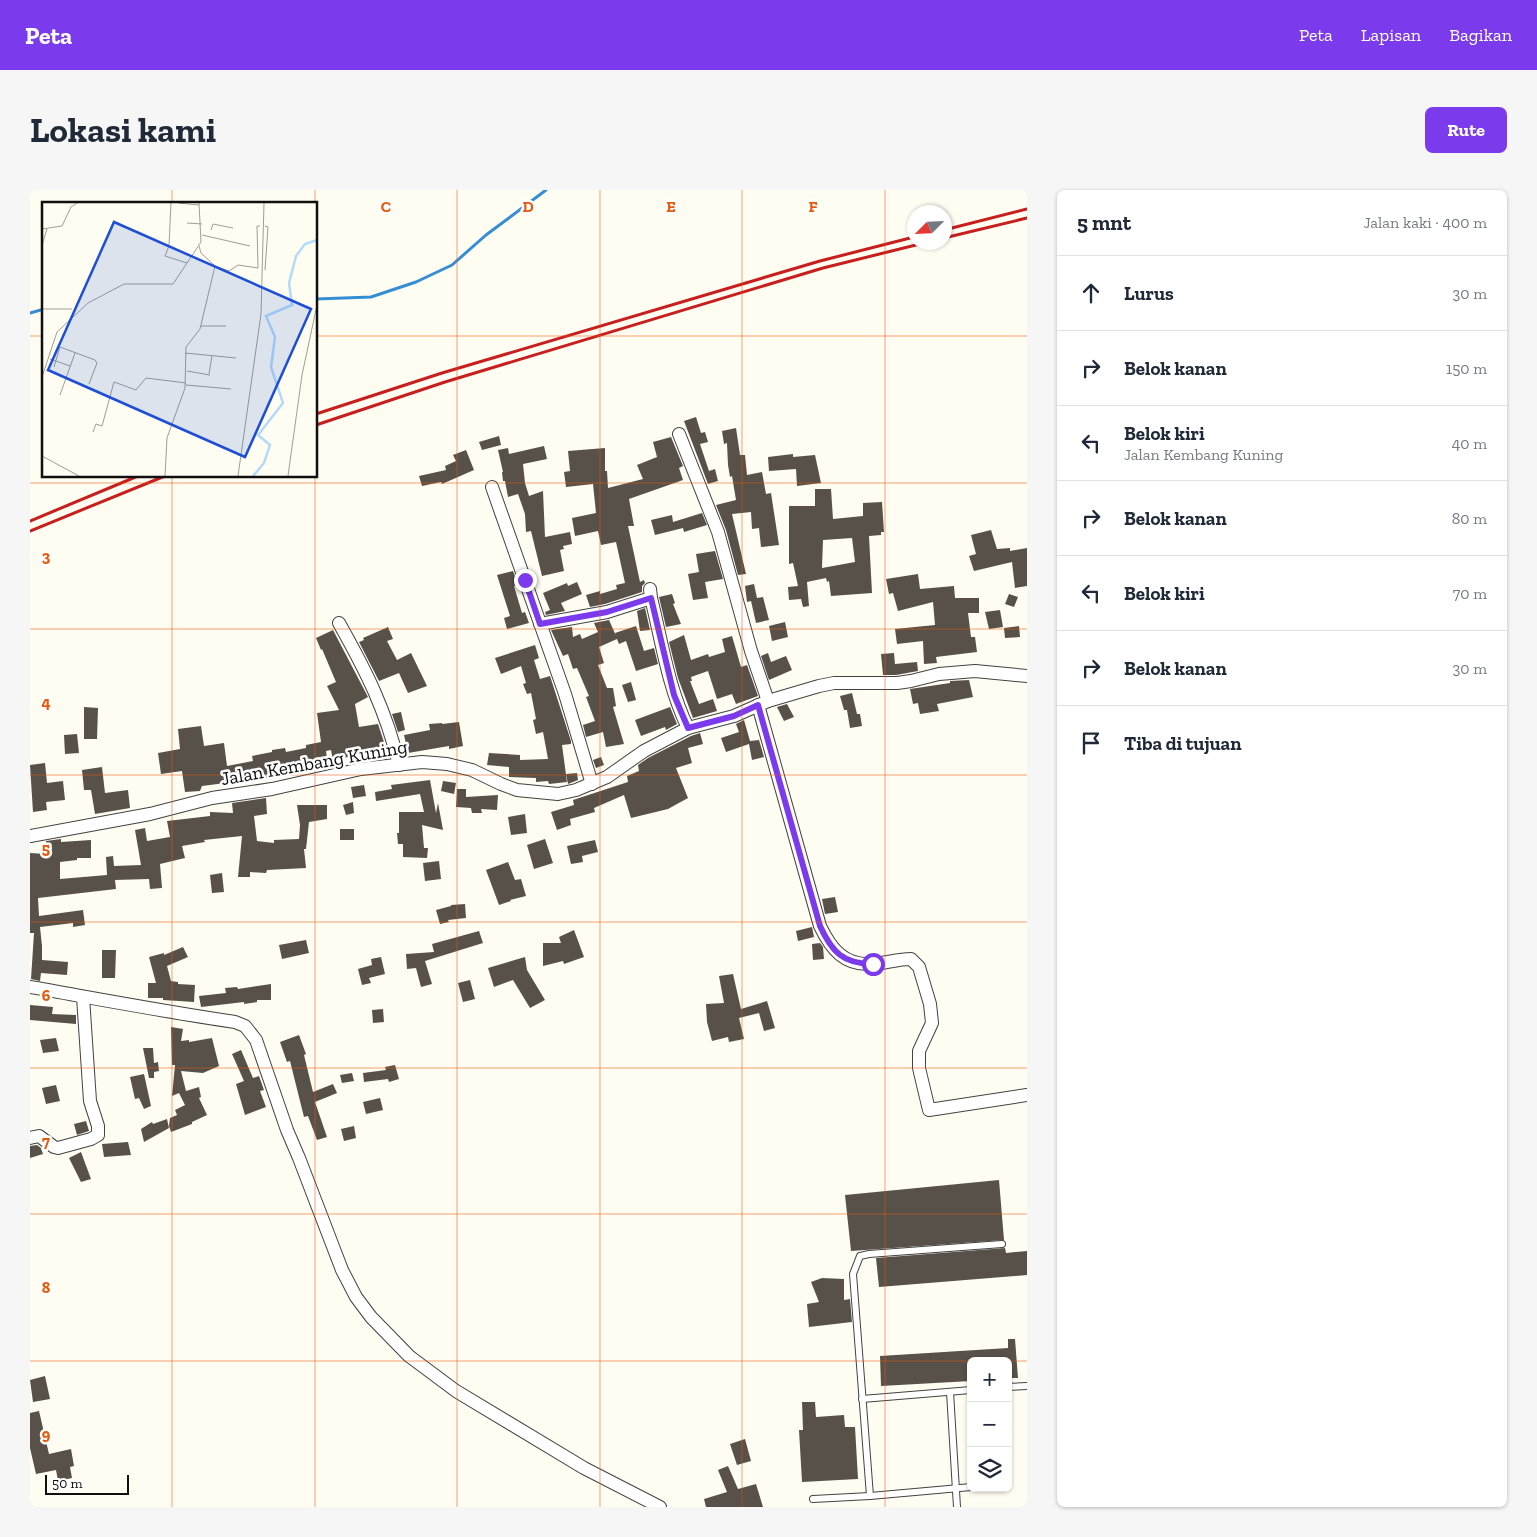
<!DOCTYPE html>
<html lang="id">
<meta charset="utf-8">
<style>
:root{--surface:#fff;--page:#f6f6f7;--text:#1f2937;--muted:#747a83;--line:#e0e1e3;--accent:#7c3aed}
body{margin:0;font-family:"Zilla Slab",serif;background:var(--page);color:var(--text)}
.controls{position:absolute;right:15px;bottom:15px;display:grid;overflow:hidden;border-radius:8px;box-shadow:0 1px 4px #0004}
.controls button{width:45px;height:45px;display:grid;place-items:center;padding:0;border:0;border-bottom:1px solid var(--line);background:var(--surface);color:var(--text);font:25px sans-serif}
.compass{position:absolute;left:877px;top:15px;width:45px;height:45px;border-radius:50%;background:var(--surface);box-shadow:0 1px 4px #0004;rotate:246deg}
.scale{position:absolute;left:15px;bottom:12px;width:84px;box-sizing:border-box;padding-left:5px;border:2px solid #0f0f0f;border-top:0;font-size:14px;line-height:18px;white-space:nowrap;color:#0f0f0f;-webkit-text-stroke:4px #fff;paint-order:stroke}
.stop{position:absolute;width:15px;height:15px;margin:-11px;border:4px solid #7c3aed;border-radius:50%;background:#fff}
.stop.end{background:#7c3aed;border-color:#fff;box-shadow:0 1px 5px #0008}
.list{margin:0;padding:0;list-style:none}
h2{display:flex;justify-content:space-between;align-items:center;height:65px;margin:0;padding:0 20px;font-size:21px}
h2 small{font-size:16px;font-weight:400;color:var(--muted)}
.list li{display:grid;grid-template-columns:32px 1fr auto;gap:15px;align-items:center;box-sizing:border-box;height:75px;padding:0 20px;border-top:1px solid var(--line)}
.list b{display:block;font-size:19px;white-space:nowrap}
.list p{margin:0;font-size:16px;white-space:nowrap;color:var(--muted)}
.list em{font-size:16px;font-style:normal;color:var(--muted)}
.icon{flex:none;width:28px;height:28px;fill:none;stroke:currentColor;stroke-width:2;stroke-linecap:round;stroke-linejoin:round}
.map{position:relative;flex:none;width:997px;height:1317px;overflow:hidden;border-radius:8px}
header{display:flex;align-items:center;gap:30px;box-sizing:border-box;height:70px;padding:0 25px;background:var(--accent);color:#fff}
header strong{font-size:24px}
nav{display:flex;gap:28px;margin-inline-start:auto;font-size:18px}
.intro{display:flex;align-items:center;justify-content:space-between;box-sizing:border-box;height:120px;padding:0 30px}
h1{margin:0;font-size:35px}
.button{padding:12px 22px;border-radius:8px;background:var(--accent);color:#fff;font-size:18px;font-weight:700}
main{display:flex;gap:30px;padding:0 30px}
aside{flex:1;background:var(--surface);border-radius:8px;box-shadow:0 1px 4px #0004}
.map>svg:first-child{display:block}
</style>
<header>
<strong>Peta</strong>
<nav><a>Peta</a><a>Lapisan</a><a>Bagikan</a></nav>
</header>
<div class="intro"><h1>Lokasi kami</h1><a class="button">Rute</a></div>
<main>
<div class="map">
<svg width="997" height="1317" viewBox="0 0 997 1317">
<rect width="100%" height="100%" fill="#fffdf1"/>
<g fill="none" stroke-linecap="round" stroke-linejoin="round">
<g stroke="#348dd5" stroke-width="3">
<polyline points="286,109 341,107 386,92 422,75 456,45 516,0"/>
<polyline points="0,123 14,119"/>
</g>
</g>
<g fill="#58514a" fill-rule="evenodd">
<polygon points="666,227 671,243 675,242 678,252 670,254 679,281 685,279 688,291 678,294 654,231"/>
<polygon points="706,238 710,265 715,265 717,285 732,282 736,304 741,303 749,355 731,357 729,338 722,339 721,322 702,324 716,384 708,385 696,340 686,315 706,310 702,286 700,287 698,275 697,253 694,254 692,241"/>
<polygon points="469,246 471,255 452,260 449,252"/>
<polygon points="641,247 653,276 649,278 653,290 599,309 604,336 598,336 610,392 614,390 615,393 612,396 612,402 575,414 560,417 556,405 570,401 570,404 587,399 586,395 595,393 586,352 571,355 568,341 545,346 542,328 566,323 563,294 536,297 534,282 540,281 538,261 575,258 575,281 577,281 578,298 613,289 607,275 627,267 623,252"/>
<polygon points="514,256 517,269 493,274 495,293 499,306 513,301 515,347 540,342 542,354 533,356 534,359 530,360 534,381 512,386 501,341 496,342 495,324 488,304 478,307 475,291 473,291 472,282 473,282 468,260 478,258 479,264"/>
<polygon points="436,260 444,280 412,294 411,292 392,296 389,286 416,280 415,276 426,271 423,265"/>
<polygon points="763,264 763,267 785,265 791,293 767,296 766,279 739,281 738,267"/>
<path d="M785,299H801L803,329L833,326V313L852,312L854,342H851V345L839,346L842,403L801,406L799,391L797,392L796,388L777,392L779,416L773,417L771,409L759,410L758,397L768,396L763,373L759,374V316H785ZM822,348L825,372L792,378L793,350Z"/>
<polygon points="672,323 677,335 654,342 653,338 625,345 621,330 642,325 643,332"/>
<polygon points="961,340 967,359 980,358 980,361 997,358 997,396 985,398 982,372 944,381 939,366 946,364 941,345"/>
<polygon points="685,361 693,389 675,392 678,408 663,410 658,384 669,382 666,364"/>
<polygon points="483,381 488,395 484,396 492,423 495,422 499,433 477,439 474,428 480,426 467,385"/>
<polygon points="888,384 890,399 924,396 925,408 949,408 949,423 938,423 941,447 945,447 947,462 906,467 907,473 894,474 893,451 867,454 865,439 905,435 903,412 868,421 863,403 859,404 856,389"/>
<polygon points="547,392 552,404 531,413 535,421 516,425 515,422 520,420 513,403 537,393 538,396"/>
<polygon points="724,394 727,408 733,407 739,430 726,433 721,411 717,412 715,396"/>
<polygon points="642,404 645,413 643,414 651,434 636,437 629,407"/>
<polygon points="979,404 988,407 984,417 975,414"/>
<polygon points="615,418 620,440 610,441 607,421"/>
<polygon points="970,420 973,437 959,439 955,422"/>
<polygon points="579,430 587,448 585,443 606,436 614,461 624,458 628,474 606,481 596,451 589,454 587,449 569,457 574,473 568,475 577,498 583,498 586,516 583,517 594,554 576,557 573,542 556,547 553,535 565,531 556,507 559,506 547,478 543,479 538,464 533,466 521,440 542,437 543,447 550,444 552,449 568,442 564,433"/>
<polygon points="755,432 758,447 742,451 739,436"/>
<polygon points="989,436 990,447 975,448 974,438"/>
<polygon points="358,437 363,449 357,451 367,470 381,463 397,496 378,503 369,483 349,491 329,452 334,450 333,448"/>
<polygon points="303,440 338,507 325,514 329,537 348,534 358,564 335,570 333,563 303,571 301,560 296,561 297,569 273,573 274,579 264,581 263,575 240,579 242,587 172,596 170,601 155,602 152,581 131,584 128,563 150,559 148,539 171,536 174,556 194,553 197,576 223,571 222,566 242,562 242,560 255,558 256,562 276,558 276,555 291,552 287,523 309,520 297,496 306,492 292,459 291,460 286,448"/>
<polygon points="654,445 661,470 678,464 679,467 695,462 692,449 702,446 711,477 717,475 728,506 706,514 702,504 687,509 678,481 661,487 662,491 660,491 669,514 683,509 687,521 663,528 648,488 639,452"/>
<polygon points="505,455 509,468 504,470 510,489 520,486 541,551 541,554 532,555 537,592 519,594 518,591 506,592 506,588 479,587 479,577 457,575 459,563 490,565 490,570 518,569 513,542 506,544 503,530 506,529 501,503 497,504 493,494 496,493 491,476 471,484 465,468"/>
<polygon points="738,463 741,472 756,466 762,480 739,490 731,466"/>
<polygon points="864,463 865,474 887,472 888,481 866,485 853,485 851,464"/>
<polygon points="939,490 943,507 907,514 909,521 890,524 888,513 883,514 880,499 920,493 920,491"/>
<polygon points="601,492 606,510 598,512 592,495"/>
<polygon points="822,503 827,524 830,524 832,536 820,538 817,520 814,520 810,506"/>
<polygon points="757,514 764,527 754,531 747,517"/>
<polygon points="54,517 68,518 67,549 54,549"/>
<polygon points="640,517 647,534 636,540 635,537 611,546 605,530"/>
<polygon points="371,522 375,540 368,542 362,524"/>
<polygon points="714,530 720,551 729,550 734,567 722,570 719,554 696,562 691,548 709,542 706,534"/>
<polygon points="429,532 433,556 419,559 419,556 378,563 374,545 400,540 399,534 412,533 412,534"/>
<polygon points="670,543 673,554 658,558 662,573 646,578 658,608 638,619 601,628 594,605 564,618 565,622 540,629 541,635 527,640 521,622 544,615 543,610 598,592 597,586 609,581 608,575 618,568 661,546"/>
<polygon points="47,544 49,563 35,564 34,545"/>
<polygon points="571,567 574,575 566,578 563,570"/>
<polygon points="15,573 17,593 33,591 35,610 16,612 17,620 3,622 0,575"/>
<polygon points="72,577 75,603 98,600 100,618 65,624 61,600 54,600 52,580"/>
<polygon points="547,583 548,590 538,594 536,584"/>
<polygon points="400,590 406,623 408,613 413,640 392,635 394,658 398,658 397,668 373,667 373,654 368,654 367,643 369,643 369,622 394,622 390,604 346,611 345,602 362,599 361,595"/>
<polygon points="413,591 426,593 424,604 411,601"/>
<polygon points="334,595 336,606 323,608 321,597"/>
<polygon points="427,599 436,599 436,607 468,605 467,620 451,619 452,623 442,623 441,618 426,617"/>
<polygon points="236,608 237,624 224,626 227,651 244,653 244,650 269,649 270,635 267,615 297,615 297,629 279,632 276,659 274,659 276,678 237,680 236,683 220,682 220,687 208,687 212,646 174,650 175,652 152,656 155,668 130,674 132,698 120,699 119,689 85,690 86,699 8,708 9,726 53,720 55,735 43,737 43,733 10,737 12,756 12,770 38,772 37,785 11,783 10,791 1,789 4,743 0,743 0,663 16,664 16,651 31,649 31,652 61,650 61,668 47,668 47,670 30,672 30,689 77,685 76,667 83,666 84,676 111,675 105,640 115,638 117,651 140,647 137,631 180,626 180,622 203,623 202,613"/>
<polygon points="323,612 324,623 316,625 313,615"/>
<polygon points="495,624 497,643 481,645 478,627"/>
<rect x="310" y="639" width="14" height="11"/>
<polygon points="515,649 523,673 504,679 497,655"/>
<polygon points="565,650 568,662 552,666 553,672 541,674 537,656"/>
<polygon points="409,671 411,689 395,691 393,673"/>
<polygon points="478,672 485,690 491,689 496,706 480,710 481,711 469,715 456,680"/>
<polygon points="192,683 194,702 182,703 180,685"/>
<polygon points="805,707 808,722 795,724 792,709"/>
<polygon points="435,714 436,728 418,730 419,732 410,734 406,720 421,716 421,715"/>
<polygon points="782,737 784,747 768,751 766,741"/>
<polygon points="544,740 554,767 534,774 533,771 513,776 513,753 531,753 529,747"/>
<polygon points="449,741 453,753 395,771 402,794 391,797 386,778 377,779 376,764 404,762 402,754"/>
<polygon points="276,750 279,763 252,769 249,755"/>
<polygon points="790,753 793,757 794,769 783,770 782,754"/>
<polygon points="153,757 158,767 137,776 141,791 148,792 148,794 165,795 164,812 133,810 133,808 118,808 118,793 126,793 119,767 134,763 134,765"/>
<polygon points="72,760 86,760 85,788 72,788"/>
<polygon points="351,767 355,784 339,788 341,793 332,795 328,779 342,775 341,769"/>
<polygon points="495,767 497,780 515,810 500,818 483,790 464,797 458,778"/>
<polygon points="703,784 711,819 737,811 745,838 734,841 729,823 709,828 714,849 699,852 698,847 682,851 677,832 676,814 694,813 689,786"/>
<polygon points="440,790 445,809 433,812 428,793"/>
<polygon points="241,794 241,810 227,810 227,812 214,814 214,812 171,817 169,806 196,803 195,798 207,797 208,799"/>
<polygon points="0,815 23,817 22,824 46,825 46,834 0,830"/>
<polygon points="353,819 354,832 343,833 342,820"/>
<polygon points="141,837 153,839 151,851 159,850 159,852 182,848 189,876 173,883 151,881 156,901 169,897 171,907 169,908 177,925 162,932 162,934 141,942 139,936 140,928 147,925 145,920 155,915 149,903 142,906 145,875 142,875"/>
<polygon points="269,845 276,864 274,865 283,902 303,894 307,903 285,912 297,947 287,950 278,926 274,927 260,871 257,872 250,852"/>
<polygon points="26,848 29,861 13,863 10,850"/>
<polygon points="113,858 123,858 124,873 128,872 129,881 124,882 124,888 119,888"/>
<polygon points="211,860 223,888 229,886 234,900 230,901 236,917 215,925 206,894 214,891 202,864"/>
<polygon points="365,875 369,889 359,892 358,889 334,892 333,883 356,880 355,877"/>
<polygon points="322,883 324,891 312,893 310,885"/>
<polygon points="114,884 121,916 114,919 109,908 105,909 100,887"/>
<polygon points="26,895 30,911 16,914 12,898"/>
<polygon points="350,908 353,920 336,924 333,912"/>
<polygon points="137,929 139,938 114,952 111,939 122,932 123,934"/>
<polygon points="56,931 59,941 47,945 44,934"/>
<polygon points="324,936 326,948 314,951 311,939"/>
<polygon points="98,952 101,965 74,967 72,954"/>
<polygon points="7,955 11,958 13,964 0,968 0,956"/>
<polygon points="51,962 61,989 51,992 39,968"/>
<polygon points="969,990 974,1050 821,1061 815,1005"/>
<polygon points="975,1058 976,1063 997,1061 997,1085 849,1097 846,1068"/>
<polygon points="792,1088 814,1089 814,1110 820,1109 822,1132 779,1137 777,1114 789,1112 781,1092"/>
<polygon points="978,1149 985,1149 988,1188 978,1188 978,1171 941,1171 941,1191 851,1196 850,1166 978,1158"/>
<polygon points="15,1186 20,1209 3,1212 0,1190"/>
<polygon points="772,1212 785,1212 786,1227 814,1225 815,1237 825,1237 828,1289 772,1292 769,1240 773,1240"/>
<polygon points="9,1221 19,1264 41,1259 44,1276 40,1277 42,1288 28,1291 26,1280 6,1284 0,1258 0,1223"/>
<polygon points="715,1249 721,1271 707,1275 700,1254"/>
<polygon points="698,1276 708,1299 726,1294 733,1317 676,1317 674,1309 697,1302 688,1280"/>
</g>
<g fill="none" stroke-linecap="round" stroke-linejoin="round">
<g stroke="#424242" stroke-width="8">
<g id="service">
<polyline points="978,1197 997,1196"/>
<polyline points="920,1202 927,1317"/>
<polyline points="832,1209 941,1200"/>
<polyline points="941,1297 840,1306 823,1084 830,1066 839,1064 972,1054"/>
<polyline points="783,1309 840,1306"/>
</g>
</g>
<g stroke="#424242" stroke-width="14">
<g id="minor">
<polyline points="649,244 688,342 721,461 738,511"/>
<polyline points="462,297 535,504 562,594"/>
<path d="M620,399L621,408C632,452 638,497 658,538"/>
<path d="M309,433C336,481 356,520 369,575"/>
<polyline points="510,434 577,422 621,408"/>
<path d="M728,515L790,736C801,759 814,776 843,774C856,773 868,769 881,769L889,777L900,814L902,833L889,861V878L899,920L997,905"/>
<polyline points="0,646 120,624 182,608 242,599 331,579 392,572 417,574 442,580 471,594 487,600 528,604 546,600 577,587 614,561 658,538 704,526 738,511 789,496 804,493 867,493 881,491 909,484 945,481 997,486"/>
<path d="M0,797C68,809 136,822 205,832L215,836L226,850L257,940L269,968L312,1080L326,1107L341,1127L379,1166L426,1201L554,1278L630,1317"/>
<polyline points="0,948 9,946 24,957 28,958 61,949 68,945 68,936 60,911 53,807"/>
</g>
</g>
<use href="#service" stroke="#fff" stroke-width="6"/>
<use href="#minor" stroke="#fff" stroke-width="12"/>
<g stroke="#c81e1e" stroke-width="3">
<polyline points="914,40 997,19"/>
<polyline points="914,48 997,28"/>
<polyline points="286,224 412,183 790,71 884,47"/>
<polyline points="286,235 415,192 793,78 898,52"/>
<polyline points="0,331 108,286"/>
<polyline points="0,341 135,286"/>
</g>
</g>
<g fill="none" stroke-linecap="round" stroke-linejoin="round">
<path stroke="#7c3aed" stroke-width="6" d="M495,390L510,434L577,422L621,408L644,505L658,538L704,526L728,515L790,736C802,762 813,774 843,774"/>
</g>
<path fill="none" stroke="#e8590c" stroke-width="1" stroke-opacity="0.55" d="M142,0V14M285,0V14M427,0V1317M570,0V1317M712,0V1317M855,0V1317M0,146H14M286,146H997M142,286V1317M285,286V1317M0,293H997M0,439H997M0,585H997M0,732H997M0,878H997M0,1024H997M0,1171H997"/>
<g text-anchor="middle" stroke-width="5" stroke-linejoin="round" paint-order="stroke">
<g font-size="19" fill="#0f0f0f" stroke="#fff">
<text transform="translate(284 572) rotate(-10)" y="7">Jalan Kembang Kuning</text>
</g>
</g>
<g transform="translate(12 12)">
<rect width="275" height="275" fill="#fffdf1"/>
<path fill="none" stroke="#b2dbfa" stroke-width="2.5" d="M211,274L222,261L228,243L216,233L241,201L229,165L233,135L224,114L250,103L247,81L254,54L263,42L275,38"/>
<path fill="none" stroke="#9f9e97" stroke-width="1" d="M129,1L127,44L123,54L145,61M136,1L157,3M145,21L160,22M0,27L20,24L29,5L35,1M169,28L171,22L191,26M160,33L208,44M0,43L5,27M173,64L187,69L196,63L216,66L215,24H218M223,68L226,25L223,24M0,107H30M159,124H184M143,151L194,156M8,157L28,164M12,165L18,145L53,158L55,161L47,182M145,169L168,173M167,172L170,154M0,175L15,130L46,101L82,82H131L159,40L157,1M144,183L189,187M18,193L33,151M51,230L54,222L60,224L72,180L94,188L104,176L144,181M0,254L37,274M123,274L125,236L143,186L144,145L158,127L173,64L159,51L157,44M196,274L219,112L222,1M246,274L260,173L275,103"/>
<path fill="#1d4ed8" fill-opacity="0.15" stroke="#1d4ed8" stroke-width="2.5" d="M72,20L269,107L203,255L6,168Z"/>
<rect width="275" height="275" fill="none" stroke="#0f0f0f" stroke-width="2.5"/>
</g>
<g font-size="16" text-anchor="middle" font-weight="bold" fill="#e8590c" stroke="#fff" stroke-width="5" stroke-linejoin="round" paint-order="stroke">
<text x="356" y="22">C</text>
<text x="498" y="22">D</text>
<text x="641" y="22">E</text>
<text x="783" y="22">F</text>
<text x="16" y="372">3</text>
<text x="16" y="518">4</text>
<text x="16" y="664">5</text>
<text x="16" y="811">6</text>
<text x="16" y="957">7</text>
<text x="16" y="1103">8</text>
<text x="16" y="1250">9</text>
</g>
</svg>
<div class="controls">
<button>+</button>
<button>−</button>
<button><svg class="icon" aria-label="layers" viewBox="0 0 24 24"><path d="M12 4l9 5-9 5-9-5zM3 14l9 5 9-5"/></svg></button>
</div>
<svg class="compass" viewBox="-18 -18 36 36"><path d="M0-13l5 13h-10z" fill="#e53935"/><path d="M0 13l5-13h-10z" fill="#747a83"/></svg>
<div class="scale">50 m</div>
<div class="stop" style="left:843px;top:774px"></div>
<div class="stop end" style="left:495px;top:390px"></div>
</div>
<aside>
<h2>5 mnt<small>Jalan kaki · 400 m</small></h2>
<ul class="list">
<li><svg class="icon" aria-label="ahead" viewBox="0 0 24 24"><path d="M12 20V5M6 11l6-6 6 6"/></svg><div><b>Lurus</b></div><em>30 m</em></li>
<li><svg class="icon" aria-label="right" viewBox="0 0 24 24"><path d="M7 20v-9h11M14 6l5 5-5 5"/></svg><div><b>Belok kanan</b></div><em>150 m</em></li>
<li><svg class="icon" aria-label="left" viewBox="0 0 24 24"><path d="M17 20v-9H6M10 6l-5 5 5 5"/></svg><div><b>Belok kiri</b><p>Jalan Kembang Kuning</p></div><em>40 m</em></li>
<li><svg class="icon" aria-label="right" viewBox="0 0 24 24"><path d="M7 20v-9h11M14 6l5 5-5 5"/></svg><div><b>Belok kanan</b></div><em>80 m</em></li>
<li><svg class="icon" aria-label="left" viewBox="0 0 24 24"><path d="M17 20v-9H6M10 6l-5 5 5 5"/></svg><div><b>Belok kiri</b></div><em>70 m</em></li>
<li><svg class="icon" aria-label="right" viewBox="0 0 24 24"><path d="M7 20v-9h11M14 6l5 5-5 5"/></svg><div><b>Belok kanan</b></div><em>30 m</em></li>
<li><svg class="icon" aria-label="arrive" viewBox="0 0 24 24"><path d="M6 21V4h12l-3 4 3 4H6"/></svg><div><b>Tiba di tujuan</b></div></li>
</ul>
</aside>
</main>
